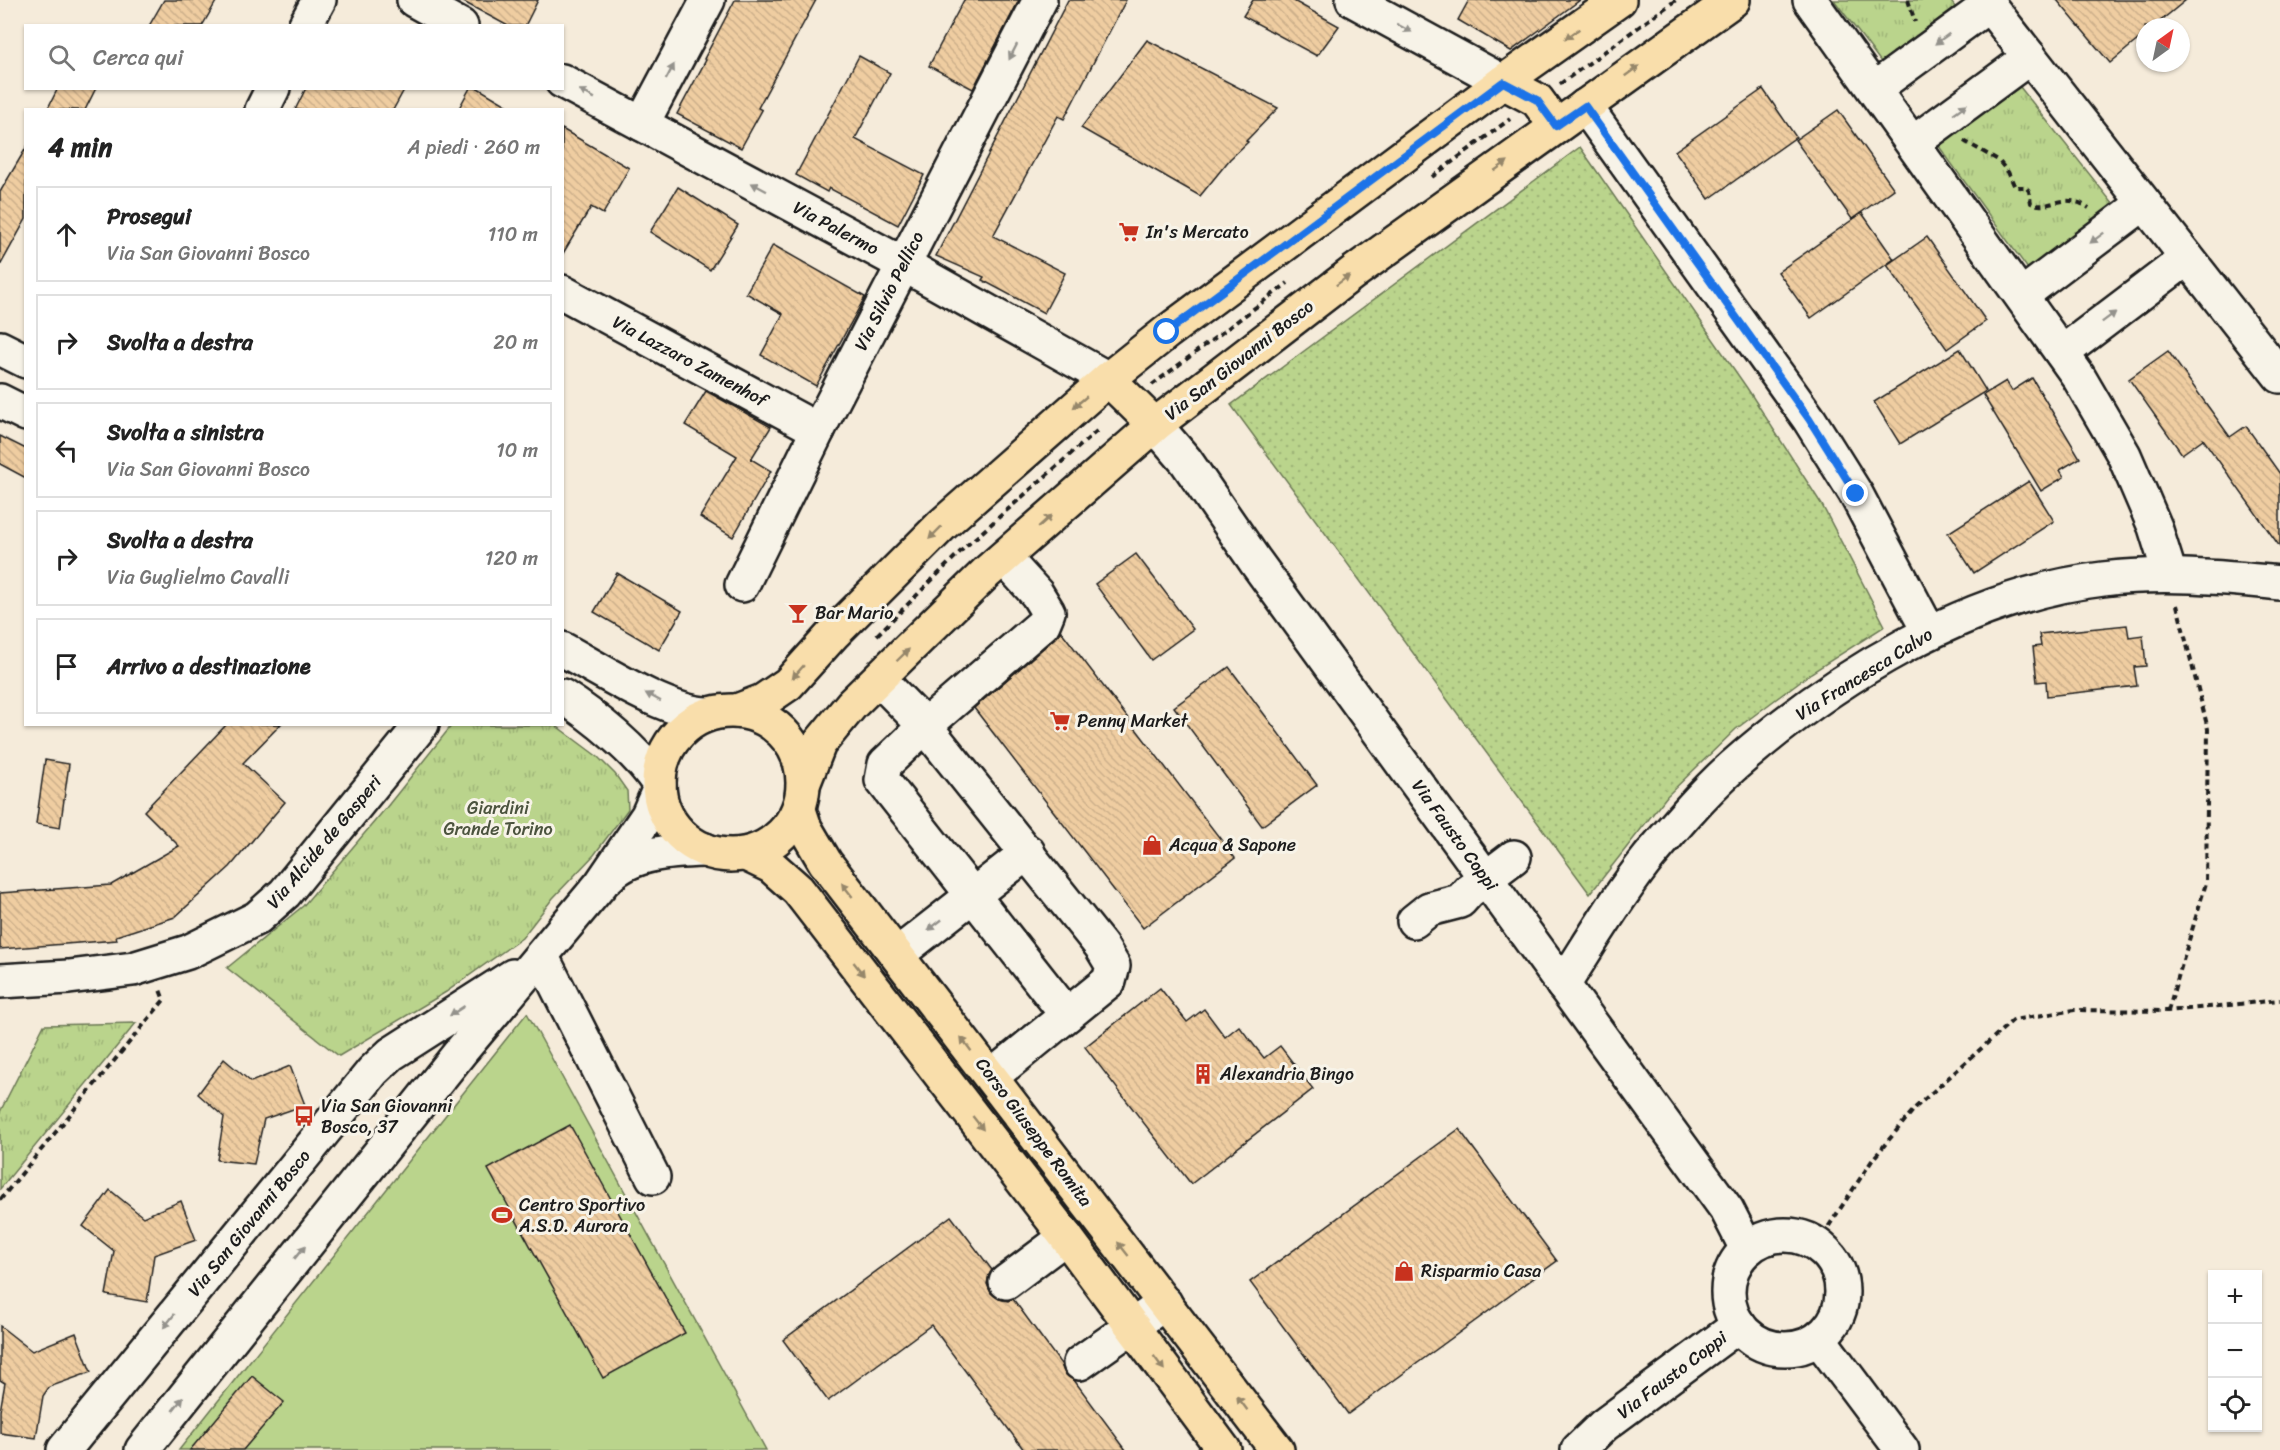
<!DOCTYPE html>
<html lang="it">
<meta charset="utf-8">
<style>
:root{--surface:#fff;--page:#f2f2f2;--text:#222;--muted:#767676;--line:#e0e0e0}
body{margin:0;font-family:Sriracha,sans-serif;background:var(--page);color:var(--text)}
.controls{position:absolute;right:18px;bottom:18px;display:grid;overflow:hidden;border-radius:0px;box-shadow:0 2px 4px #0004}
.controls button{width:54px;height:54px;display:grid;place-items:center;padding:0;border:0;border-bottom:2px solid var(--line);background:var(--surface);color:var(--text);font:30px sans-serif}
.compass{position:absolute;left:2136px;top:18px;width:54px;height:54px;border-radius:50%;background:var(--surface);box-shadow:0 2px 4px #0004;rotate:33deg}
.stop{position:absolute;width:18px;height:18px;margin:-14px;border:4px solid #1a73e8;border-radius:50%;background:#fff}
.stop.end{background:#1a73e8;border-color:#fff;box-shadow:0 2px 6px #0008}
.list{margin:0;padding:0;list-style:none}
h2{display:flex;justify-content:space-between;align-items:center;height:78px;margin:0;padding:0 24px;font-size:26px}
h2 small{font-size:20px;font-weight:400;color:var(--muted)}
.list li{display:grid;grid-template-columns:39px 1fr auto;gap:18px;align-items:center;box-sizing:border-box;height:96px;margin:0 12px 12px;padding:0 12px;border:2px solid var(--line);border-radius:0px}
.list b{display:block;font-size:22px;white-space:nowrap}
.list p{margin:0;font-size:20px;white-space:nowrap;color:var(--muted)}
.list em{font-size:20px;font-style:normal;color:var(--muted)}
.icon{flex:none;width:33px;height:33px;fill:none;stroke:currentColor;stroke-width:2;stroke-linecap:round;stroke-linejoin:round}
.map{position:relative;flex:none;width:2280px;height:1450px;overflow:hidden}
.search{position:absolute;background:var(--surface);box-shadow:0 2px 4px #0004;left:24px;top:24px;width:540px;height:66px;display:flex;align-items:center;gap:15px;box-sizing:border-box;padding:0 21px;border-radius:0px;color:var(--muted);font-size:22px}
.panel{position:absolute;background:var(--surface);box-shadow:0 2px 4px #0004;left:24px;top:108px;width:540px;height:618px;border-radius:0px}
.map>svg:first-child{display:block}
</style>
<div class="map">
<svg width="2280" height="1450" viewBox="0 0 2280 1450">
<defs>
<pattern id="grass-dots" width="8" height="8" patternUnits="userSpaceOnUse" patternTransform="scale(1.5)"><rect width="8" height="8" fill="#bad48c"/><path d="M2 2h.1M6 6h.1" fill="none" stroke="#9fb578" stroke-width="1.8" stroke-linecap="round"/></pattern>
<pattern id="park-tufts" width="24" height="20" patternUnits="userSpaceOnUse" patternTransform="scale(1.5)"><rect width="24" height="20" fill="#bad48c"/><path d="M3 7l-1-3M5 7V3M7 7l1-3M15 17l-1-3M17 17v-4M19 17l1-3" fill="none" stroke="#9fb578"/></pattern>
<pattern id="building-back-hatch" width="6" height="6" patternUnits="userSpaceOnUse" patternTransform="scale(1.5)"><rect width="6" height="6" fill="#efcda1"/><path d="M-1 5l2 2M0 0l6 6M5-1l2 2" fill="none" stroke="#ccaf8a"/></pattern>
</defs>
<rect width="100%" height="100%" fill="#f5ebda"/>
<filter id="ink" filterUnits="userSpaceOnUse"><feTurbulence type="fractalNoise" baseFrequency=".0167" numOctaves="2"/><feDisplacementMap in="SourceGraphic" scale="12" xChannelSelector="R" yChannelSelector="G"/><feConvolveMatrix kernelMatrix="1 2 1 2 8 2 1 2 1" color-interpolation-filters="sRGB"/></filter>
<g filter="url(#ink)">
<polygon fill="url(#grass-dots)" stroke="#6b7854" stroke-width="1.5" points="1580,147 1747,388 1822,505 1885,626 1811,673 1736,729 1667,796 1590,894 1231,405"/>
<g fill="url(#park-tufts)" stroke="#6b7854" stroke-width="1.5">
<polygon points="1834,0 1950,0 1955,7 1881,62"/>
<polygon points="2020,87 2114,205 2028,269 1938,145"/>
<polygon points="452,725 555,725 598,757 615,774 627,791 628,809 594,855 553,898 522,938 446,992 339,1056 227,968 303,906 386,808"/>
<polygon points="136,1023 0,1189 0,1112 44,1025"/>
</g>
<polygon fill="#bad48c" stroke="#6b7854" stroke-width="1.5" points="527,1013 766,1450 179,1450"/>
<g fill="url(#building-back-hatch)" stroke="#1c1c1c" stroke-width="1.5">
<polygon points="164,0 217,0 202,26 149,26"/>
<polygon points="460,0 538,0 525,26 508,26"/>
<polygon points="735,0 816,0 758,108 762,110 741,148 677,114 706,60 704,59"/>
<polygon points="964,0 1019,0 973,89 929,66"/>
<polygon points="1068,0 1126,0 1064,119 1058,116 993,236 1065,273 1044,313 982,280 984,277 936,256"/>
<polygon points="1253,0 1292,0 1339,26 1317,56 1243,16"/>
<polygon points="1469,0 1580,0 1511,51 1458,20"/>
<polygon points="2057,0 2186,0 2153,27 2145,27 2145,34 2110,63"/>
<polygon points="1147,40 1278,108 1246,141 1248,142 1230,159 1200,196 1081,128"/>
<polygon points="859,56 890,73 855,139 924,175 898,225 829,188 827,192 796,175"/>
<polygon points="58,88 96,88 85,110 47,110"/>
<polygon points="306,88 405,88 393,110 295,110"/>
<polygon points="470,88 478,88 515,110 458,110"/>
<polygon points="1763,89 1796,137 1709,199 1675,151"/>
<polygon points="1838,110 1894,189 1852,219 1795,140"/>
<polygon points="562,129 629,168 603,214 591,207 562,255"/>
<polygon points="26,148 26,219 0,266 0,192"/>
<polygon points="678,187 738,225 710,270 650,232"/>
<polygon points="1862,213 1894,259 1811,318 1778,272"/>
<polygon points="1927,237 1986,321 1947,349 1887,265"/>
<polygon points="773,245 865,297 816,386 761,355 783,314 746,293"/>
<polygon points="1960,349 1986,391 1900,444 1874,402"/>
<polygon points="2168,351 2230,437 2246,426 2280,474 2280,547 2203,439 2182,454 2129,379"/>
<polygon points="2032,378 2080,458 2060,470 2064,477 2041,491 1983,395 2006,381 2012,391"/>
<polygon points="706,391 771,427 751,459 771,471 733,537 700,517 737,456 685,425"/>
<polygon points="0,436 26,449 26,478 0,464"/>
<polygon points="2029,481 2054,521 1974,573 1948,533"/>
<polygon points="1136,554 1193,629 1151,660 1095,584"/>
<polygon points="617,573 682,611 659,650 594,612"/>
<polygon points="2127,625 2129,637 2143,635 2146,666 2134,667 2137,686 2047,696 2046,681 2037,682 2033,647 2041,646 2039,634"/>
<polygon points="1061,631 1235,858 1143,928 974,708 1055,638"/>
<polygon points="1229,667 1317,785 1262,826 1174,707"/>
<polygon points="227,724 281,724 243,763 285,802 230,867 175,917 116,936 117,940 0,949 0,893 111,885 179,846 144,811"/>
<polygon points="45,760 69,764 60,828 36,824"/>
<polygon points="1160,988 1187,1022 1204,1009 1225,1037 1239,1026 1264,1058 1280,1046 1313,1089 1191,1184 1085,1047"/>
<polygon points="224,1059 251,1082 290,1066 305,1105 264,1119 254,1164 217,1160 224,1117 198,1094"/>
<polygon points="570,1125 685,1333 603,1378 488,1169"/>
<polygon points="1459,1129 1557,1261 1348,1414 1250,1282"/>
<polygon points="110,1190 143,1217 181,1201 196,1240 154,1255 147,1302 106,1295 114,1251 83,1226"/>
<polygon points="951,1216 992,1270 989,1275 987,1284 991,1293 999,1299 1008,1301 1013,1299 1061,1364 1065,1374 1074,1380 1126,1450 1024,1450 931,1325 828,1401 783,1340"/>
<polygon points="0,1326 32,1351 76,1333 91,1372 49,1387 43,1396 36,1438 0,1433 0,1411 5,1383 0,1380"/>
<polygon points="252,1376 284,1402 243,1450 190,1450"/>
</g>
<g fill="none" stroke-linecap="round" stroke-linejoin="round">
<g stroke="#1c1c1c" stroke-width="38">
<g id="minor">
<polyline points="414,0 461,26"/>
<polyline points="1353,0 1503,82"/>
<polyline points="1810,0 2078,376 2124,455 2155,527 2170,575"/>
<polyline points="1985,0 2280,376"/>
<polyline points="305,26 319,0"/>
<polyline points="562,81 903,264 1108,379"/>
<polyline points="1874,89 1989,5"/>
<polyline points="1585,106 1809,419 1856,494 1929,632"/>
<polyline points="262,110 273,88"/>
<polyline points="642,124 708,0"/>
<polyline points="1913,143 2030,57"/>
<polyline points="562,292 818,430"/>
<polyline points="2022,295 2144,203"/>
<polyline points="0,348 26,361"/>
<polyline points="2062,353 2187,258"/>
<polyline points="0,401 26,414"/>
<polyline points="1155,425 1186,461 1255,561 1727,1210 1747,1249"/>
<polyline points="742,585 818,430 1040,0"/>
<path d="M562,649C601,670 666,713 708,714"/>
<polyline points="879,679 925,726 885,764 882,780 1067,1015"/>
<path d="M562,696C594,716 638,752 659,784"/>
<path d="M608,877C632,852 673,851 705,850"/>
<polyline points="1414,921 1429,909 1460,901 1469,891 1514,857"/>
<polyline points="898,954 1028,852"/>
<polyline points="542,957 653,1177"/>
<polyline points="0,981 69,977 133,969 188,952 257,918 285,893 422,724"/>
<path d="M1563,985C1591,942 1617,897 1649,857C1675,826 1702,794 1732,767C1833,678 1967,595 2103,579C2162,572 2221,577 2280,583"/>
<polyline points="991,1077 1109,981 1113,966 1101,946 925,726 1043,624 1048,612 1037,594 1004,558"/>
<circle cx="1785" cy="1292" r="57"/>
<polyline points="1006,1282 1066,1237"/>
<polyline points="1819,1339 1902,1450"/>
<polyline points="1080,1363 1165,1303"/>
<polyline points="64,1450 373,1071 391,1054 513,976"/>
<polyline points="142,1450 462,1050 601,884 648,815 659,790"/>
<polyline points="1578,1450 1604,1425 1739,1325"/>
</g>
</g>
<g stroke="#1c1c1c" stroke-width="38">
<g id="major">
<polyline points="1503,82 1537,100 1556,126"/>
<polyline points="1108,379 1155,425"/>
<circle cx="731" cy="783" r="72"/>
<polyline points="737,711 763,701 788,684 834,633 942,525 1108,379 1167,332 1503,82 1619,0"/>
<polyline points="804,782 819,744 852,704 987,572 1155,425 1354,272 1733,0"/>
<polyline points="799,810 805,828 825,862 1277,1450"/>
<polyline points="746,854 771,866 798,890 1066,1237 1224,1450"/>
</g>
</g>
<g stroke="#1c1c1c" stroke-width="4" stroke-dasharray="6 4.5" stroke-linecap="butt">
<polyline points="1908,0 1915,22"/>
<polyline points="1560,84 1676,0"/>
<path d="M1964,141L1998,160L2008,172L2015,187H2026L2029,191L2031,203C2050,212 2062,190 2089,208"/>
<polyline points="1432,177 1510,119"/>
<polyline points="1152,385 1288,283"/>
<polyline points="877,635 964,548 1098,430"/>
<polyline points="2168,1011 2206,883 2208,729 2177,605"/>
<polyline points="0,1200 164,1000 160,990"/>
<polyline points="1817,1244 1873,1159 1916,1107 2013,1020 2074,1010 2168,1011 2280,1000"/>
</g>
<use href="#minor" stroke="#f7f3e8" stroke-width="33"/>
<use href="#major" stroke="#f9deab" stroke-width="33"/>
</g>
<defs><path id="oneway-solid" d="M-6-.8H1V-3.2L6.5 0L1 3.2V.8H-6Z" transform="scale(1.5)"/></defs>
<g fill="#94928c">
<use href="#oneway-solid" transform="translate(1404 28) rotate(28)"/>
<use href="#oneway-solid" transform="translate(1942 39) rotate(144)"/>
<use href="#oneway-solid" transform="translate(1013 52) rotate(117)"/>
<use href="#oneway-solid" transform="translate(670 72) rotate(-62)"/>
<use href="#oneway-solid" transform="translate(587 94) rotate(-151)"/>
<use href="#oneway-solid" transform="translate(1960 109) rotate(-36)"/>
<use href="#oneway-solid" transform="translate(759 187) rotate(-152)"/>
<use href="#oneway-solid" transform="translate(2097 238) rotate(143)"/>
<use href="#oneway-solid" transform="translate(2109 317) rotate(-37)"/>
<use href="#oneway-solid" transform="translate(653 697) rotate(-152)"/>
<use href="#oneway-solid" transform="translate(935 925) rotate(142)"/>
<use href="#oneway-solid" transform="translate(457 1011) rotate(147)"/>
<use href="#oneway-solid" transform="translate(300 1252) rotate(-51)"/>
<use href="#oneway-solid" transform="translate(169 1321) rotate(129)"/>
<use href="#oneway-solid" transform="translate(178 1404) rotate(-51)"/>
</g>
<g fill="#96876b">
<use href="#oneway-solid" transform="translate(1572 34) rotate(145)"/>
<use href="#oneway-solid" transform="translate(1632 71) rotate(-36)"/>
<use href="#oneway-solid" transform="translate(1501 166) rotate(-36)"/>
<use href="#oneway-solid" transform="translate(1343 280) rotate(-37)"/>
<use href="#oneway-solid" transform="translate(1080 402) rotate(140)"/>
<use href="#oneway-solid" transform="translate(1045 521) rotate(-42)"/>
<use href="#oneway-solid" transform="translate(935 533) rotate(135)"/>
<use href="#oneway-solid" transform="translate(903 655) rotate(-44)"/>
<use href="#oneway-solid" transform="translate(798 672) rotate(131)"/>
<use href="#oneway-solid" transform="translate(847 890) rotate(-128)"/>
<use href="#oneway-solid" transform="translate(859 969) rotate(52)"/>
<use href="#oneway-solid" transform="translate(966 1044) rotate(-127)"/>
<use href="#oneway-solid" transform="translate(978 1123) rotate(52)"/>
<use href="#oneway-solid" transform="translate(1123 1249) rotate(-128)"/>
<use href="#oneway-solid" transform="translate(1159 1363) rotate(53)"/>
<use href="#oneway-solid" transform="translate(1242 1403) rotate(-127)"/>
</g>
</g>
<g fill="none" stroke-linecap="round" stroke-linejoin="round" filter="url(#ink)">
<polyline stroke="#1a73e8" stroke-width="8" points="1167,332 1503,82 1537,100 1556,126 1585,106 1809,419 1856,494"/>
</g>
<defs>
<g id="supermarket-bare" transform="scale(1.62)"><path d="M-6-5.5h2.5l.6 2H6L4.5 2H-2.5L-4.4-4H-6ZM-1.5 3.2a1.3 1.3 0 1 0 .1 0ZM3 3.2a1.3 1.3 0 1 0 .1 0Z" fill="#c8321e" stroke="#f7f3e8" stroke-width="2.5" paint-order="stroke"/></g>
<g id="bar-bare" transform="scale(1.62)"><path d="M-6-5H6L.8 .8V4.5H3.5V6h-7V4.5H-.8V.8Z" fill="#c8321e" stroke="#f7f3e8" stroke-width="2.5" paint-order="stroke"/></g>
<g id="shop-bare" transform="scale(1.62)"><path d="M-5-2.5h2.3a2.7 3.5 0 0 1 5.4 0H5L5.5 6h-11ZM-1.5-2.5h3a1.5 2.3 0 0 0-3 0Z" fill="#c8321e" stroke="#f7f3e8" stroke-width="2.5" paint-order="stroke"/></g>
<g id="building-bare" transform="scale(1.62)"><path d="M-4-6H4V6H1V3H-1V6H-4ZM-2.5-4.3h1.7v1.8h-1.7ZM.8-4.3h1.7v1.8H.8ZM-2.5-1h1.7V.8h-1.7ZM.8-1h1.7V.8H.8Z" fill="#c8321e" stroke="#f7f3e8" stroke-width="2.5" paint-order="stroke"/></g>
<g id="bus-bare" transform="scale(1.62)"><path d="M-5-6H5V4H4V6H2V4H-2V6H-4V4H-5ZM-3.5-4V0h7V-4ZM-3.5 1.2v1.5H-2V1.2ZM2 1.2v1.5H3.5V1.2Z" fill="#c8321e" stroke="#f7f3e8" stroke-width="2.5" paint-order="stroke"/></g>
<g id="stadium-bare" transform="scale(1.62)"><path d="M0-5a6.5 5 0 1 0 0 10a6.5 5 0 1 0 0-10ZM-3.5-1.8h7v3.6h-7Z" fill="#c8321e" stroke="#f7f3e8" stroke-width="2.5" paint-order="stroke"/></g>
</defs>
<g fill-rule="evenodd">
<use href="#supermarket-bare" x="1129" y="232"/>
<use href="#bar-bare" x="798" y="613"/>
<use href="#supermarket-bare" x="1060" y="721"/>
<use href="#shop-bare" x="1152" y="845"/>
<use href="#building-bare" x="1203" y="1074"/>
<use href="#bus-bare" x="304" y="1116"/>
<use href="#stadium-bare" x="502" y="1215"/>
<use href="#shop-bare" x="1404" y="1271"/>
</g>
<g text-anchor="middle" stroke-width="6" stroke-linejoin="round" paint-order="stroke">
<g font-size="18" fill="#1c1c1c" stroke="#f7f3e8">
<text transform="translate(836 228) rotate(28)" y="6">Via Palermo</text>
<text transform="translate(889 291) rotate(-63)" y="6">Via Silvio Pellico</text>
<text transform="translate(1239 360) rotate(-38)" y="6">Via San Giovanni Bosco</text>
<text transform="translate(690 361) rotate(28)" y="6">Via Lazzaro Zamenhof</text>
<text transform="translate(1864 674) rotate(-32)" y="6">Via Francesca Calvo</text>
<text transform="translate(1455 835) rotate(54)" y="6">Via Fausto Coppi</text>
<text transform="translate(324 842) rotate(-50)" y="6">Via Alcide de Gasperi</text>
<text transform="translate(1034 1132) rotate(53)" y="6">Corso Giuseppe Romita</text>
<text transform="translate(249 1223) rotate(-51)" y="6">Via San Giovanni Bosco</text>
<text transform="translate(1672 1375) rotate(-37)" y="6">Via Fausto Coppi</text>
</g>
<g font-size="18" fill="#1c1c1c" stroke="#f7f3e8" text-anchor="start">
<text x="1146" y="238">In's Mercato</text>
<text x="815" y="619">Bar Mario</text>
<text x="1077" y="727">Penny Market</text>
<text x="1169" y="851">Acqua &amp; Sapone</text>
<text x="1220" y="1080">Alexandria Bingo</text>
<text x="321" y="1112">Via San Giovanni<tspan x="321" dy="21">Bosco, 37</tspan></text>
<text x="519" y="1211">Centro Sportivo<tspan x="519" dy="21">A.S.D. Aurora</tspan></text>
<text x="1421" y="1277">Risparmio Casa</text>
</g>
<g font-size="18" fill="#4b533e" stroke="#f7f3e8">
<text x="498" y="814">Giardini<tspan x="498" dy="21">Grande Torino</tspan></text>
</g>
</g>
</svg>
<div class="controls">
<button>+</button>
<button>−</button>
<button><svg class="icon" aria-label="locate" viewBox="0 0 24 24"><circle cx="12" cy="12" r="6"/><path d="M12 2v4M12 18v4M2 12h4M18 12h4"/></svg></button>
</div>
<svg class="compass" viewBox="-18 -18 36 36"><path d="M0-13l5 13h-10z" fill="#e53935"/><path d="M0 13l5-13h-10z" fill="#767676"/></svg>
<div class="stop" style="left:1167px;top:332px"></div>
<div class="stop end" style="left:1856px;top:494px"></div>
<div class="search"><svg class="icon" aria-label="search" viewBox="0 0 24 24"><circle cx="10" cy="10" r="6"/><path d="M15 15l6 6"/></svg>Cerca qui</div>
<section class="panel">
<h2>4 min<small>A piedi · 260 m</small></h2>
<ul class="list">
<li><svg class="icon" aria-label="ahead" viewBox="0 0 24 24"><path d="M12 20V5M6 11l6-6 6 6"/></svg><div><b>Prosegui</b><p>Via San Giovanni Bosco</p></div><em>110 m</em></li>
<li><svg class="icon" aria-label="right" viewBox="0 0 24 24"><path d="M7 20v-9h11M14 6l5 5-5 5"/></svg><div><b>Svolta a destra</b></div><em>20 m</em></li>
<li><svg class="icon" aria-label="left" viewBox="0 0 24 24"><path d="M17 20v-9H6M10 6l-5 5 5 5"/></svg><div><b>Svolta a sinistra</b><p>Via San Giovanni Bosco</p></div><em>10 m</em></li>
<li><svg class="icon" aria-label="right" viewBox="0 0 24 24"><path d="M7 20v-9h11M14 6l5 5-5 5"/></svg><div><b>Svolta a destra</b><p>Via Guglielmo Cavalli</p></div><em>120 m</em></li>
<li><svg class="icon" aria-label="arrive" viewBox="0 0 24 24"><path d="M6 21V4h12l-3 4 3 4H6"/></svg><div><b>Arrivo a destinazione</b></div></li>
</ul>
</section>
</div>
